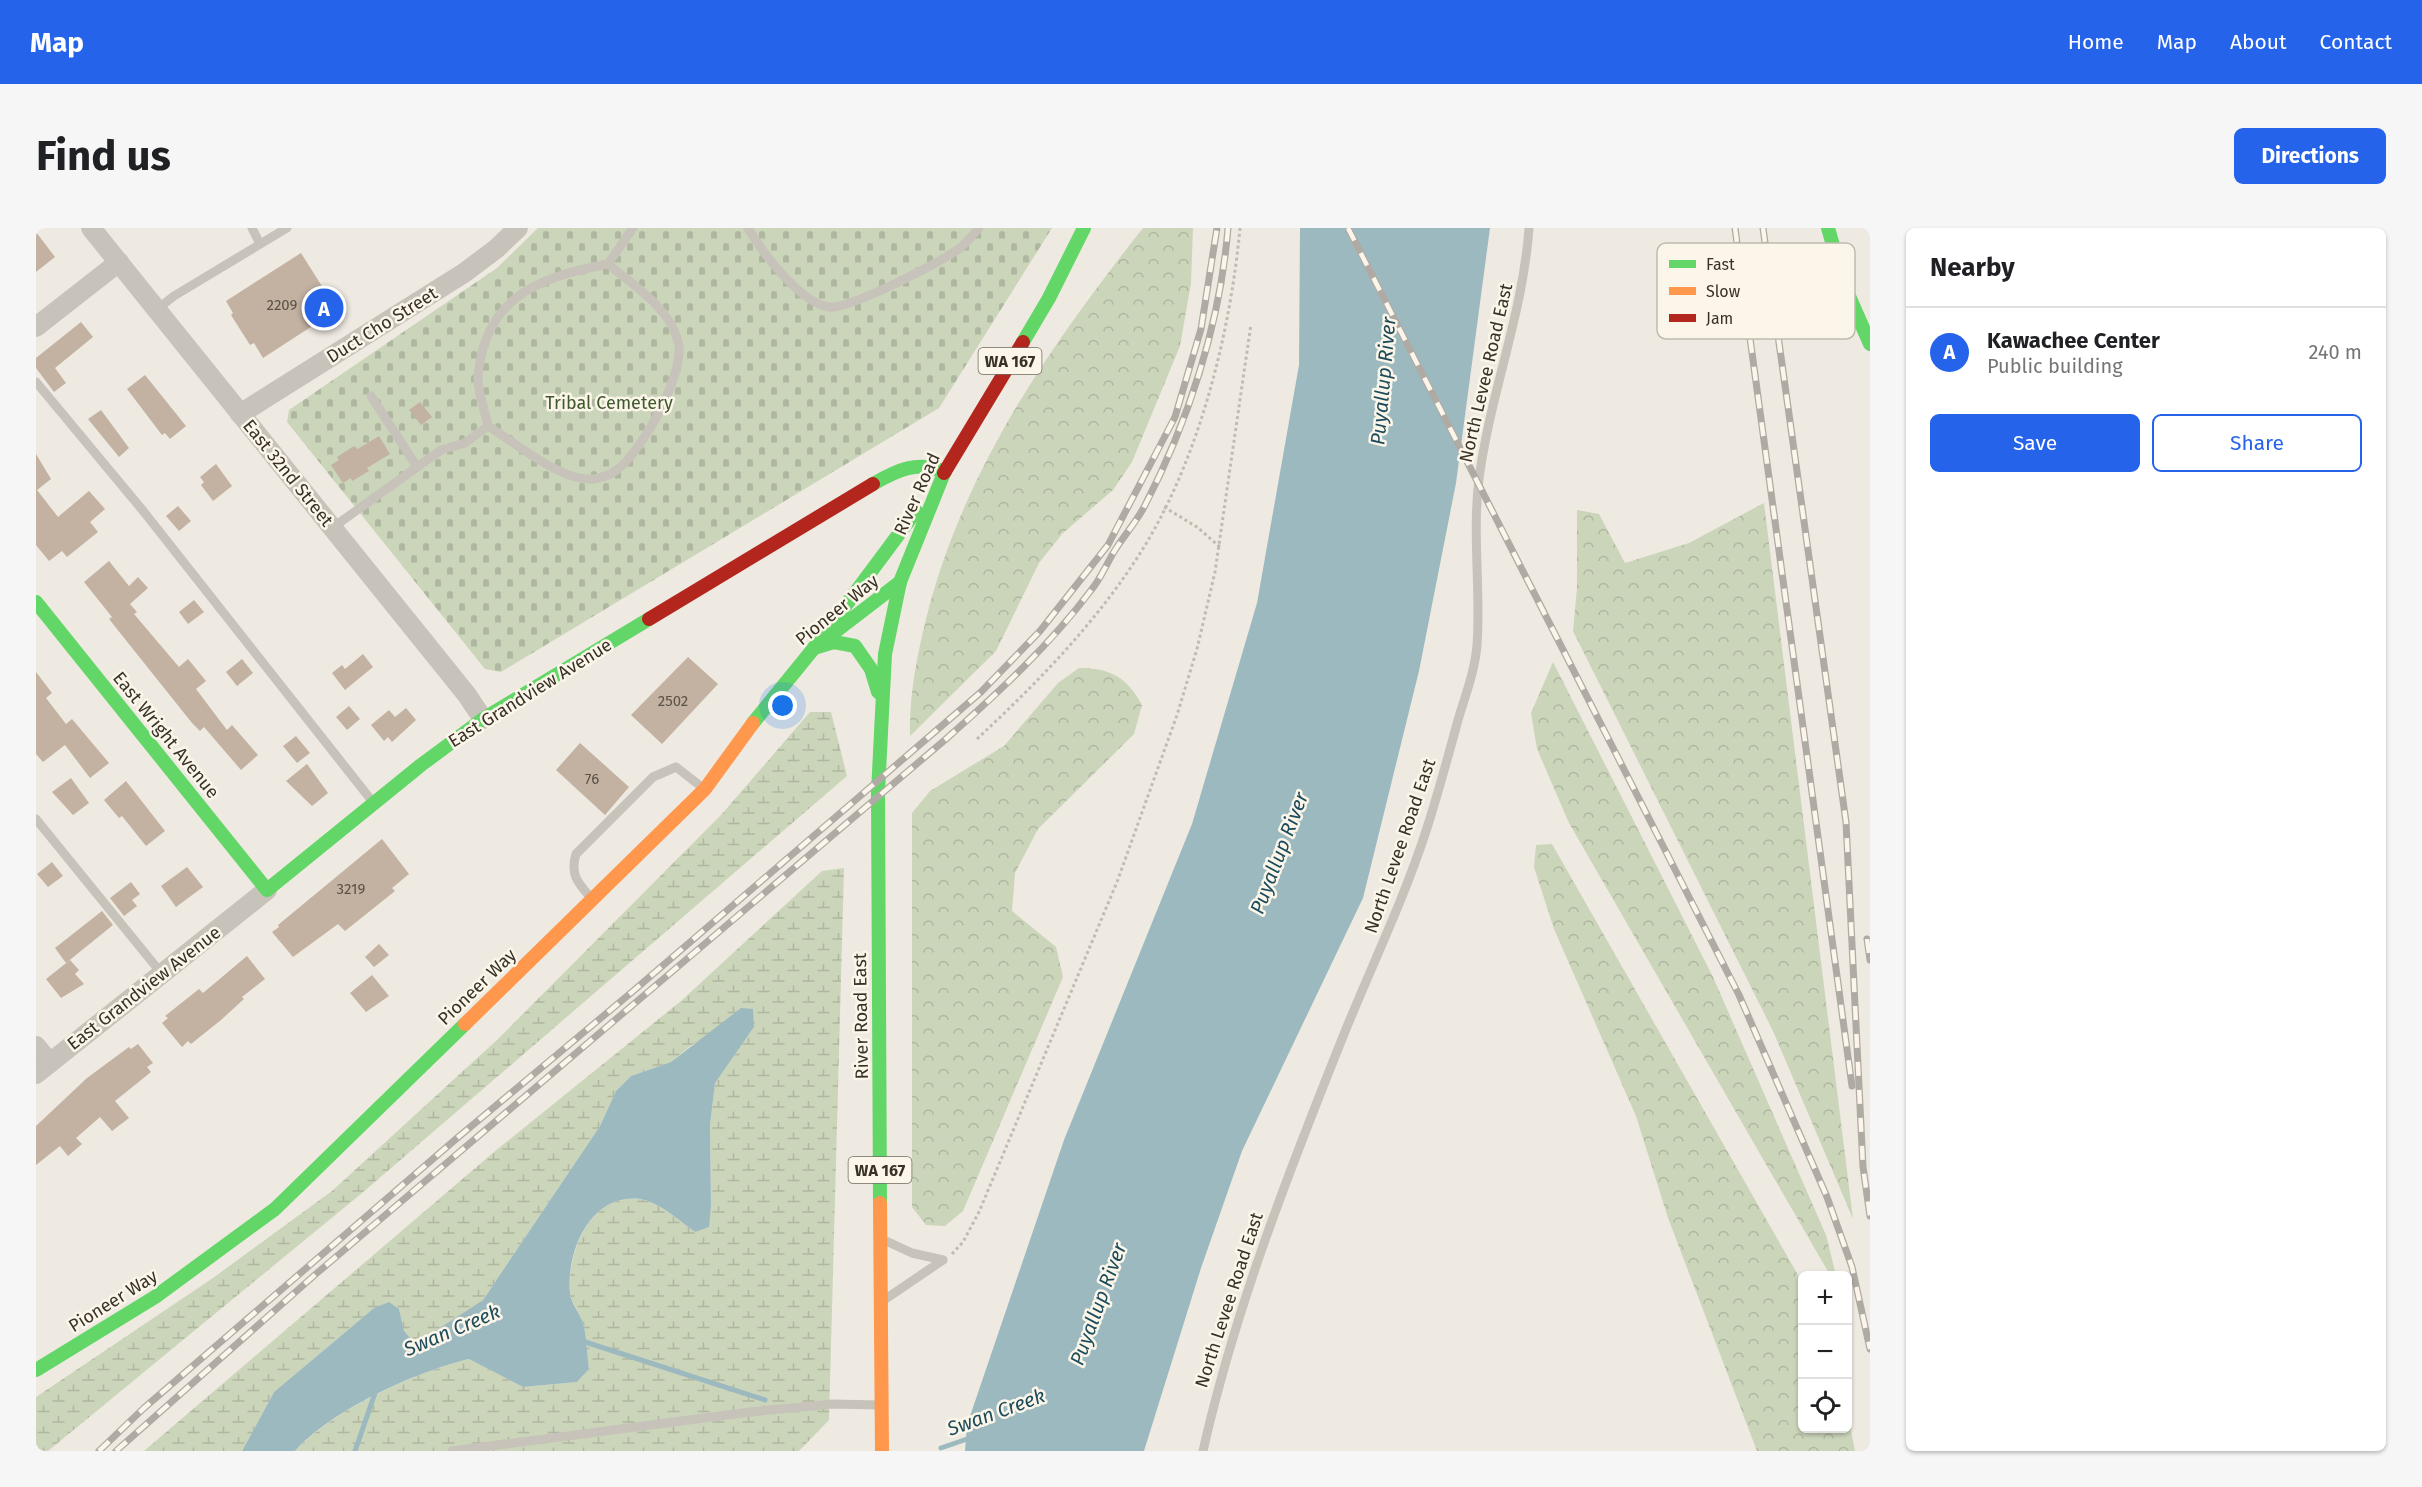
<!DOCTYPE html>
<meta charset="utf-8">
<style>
:root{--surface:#fff;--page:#f6f6f6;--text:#202124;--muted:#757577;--line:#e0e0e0;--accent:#2563eb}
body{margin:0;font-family:"Fira Sans",sans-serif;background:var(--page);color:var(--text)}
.controls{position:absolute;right:18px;bottom:18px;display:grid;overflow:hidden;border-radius:9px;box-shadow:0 2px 4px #0004}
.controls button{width:54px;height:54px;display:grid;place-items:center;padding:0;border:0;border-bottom:2px solid var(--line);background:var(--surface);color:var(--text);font:30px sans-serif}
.you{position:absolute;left:747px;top:478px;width:21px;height:21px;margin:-15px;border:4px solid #fff;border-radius:50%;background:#1a73e8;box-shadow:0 0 0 9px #1a73e833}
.badge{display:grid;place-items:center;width:39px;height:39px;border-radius:50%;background:var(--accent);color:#fff;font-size:20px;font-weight:700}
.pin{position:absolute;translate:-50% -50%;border:3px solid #fff;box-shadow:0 2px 6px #0006}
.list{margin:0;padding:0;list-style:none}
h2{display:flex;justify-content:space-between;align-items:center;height:78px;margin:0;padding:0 24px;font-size:26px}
h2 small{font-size:20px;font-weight:400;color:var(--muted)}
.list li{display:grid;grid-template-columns:39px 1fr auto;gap:18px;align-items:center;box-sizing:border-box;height:90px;padding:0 24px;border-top:2px solid var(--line)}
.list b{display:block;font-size:22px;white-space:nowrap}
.list p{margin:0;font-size:20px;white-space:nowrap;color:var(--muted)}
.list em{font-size:20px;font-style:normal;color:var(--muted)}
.actions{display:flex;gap:12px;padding:18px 24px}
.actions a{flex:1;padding:14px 0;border:2px solid var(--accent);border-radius:9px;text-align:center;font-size:21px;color:var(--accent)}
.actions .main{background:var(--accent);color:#fff}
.icon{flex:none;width:33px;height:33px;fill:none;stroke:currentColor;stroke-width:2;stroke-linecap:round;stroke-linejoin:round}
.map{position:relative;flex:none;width:1834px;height:1223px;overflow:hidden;border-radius:9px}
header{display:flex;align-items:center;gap:36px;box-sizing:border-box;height:84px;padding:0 30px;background:var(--accent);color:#fff}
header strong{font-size:28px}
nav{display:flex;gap:33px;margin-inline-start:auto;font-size:21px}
.intro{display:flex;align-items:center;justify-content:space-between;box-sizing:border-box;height:144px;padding:0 36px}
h1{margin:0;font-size:42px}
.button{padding:15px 27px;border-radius:9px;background:var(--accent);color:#fff;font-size:21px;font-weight:700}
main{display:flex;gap:36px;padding:0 36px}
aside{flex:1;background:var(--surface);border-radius:9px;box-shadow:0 2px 4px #0004}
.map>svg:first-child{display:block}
</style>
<header>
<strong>Map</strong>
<nav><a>Home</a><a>Map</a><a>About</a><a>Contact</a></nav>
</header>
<div class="intro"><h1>Find us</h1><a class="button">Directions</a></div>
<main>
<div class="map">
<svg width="1834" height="1223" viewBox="0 0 1834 1223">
<defs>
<pattern id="forest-crowns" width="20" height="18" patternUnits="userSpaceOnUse" patternTransform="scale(1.5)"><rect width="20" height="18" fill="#cbd5ba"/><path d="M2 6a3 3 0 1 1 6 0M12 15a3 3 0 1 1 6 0" fill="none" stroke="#afb7a0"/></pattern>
<pattern id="wetland-marsh" width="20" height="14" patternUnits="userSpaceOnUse" patternTransform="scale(1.5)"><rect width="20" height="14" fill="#cbd5ba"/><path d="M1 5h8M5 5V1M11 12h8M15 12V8" fill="none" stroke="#afb7a0"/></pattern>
<pattern id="cemetery-stones" width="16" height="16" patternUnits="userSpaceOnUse" patternTransform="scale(1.5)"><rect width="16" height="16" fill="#cbd5ba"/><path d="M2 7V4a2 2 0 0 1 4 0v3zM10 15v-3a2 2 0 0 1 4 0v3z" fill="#afb7a0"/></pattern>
</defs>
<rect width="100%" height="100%" fill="#eeeae1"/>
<g fill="url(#forest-crowns)">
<path d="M1107,0H1157L1155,55L1144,118L1096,234L1077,262L1026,306L1003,335L960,423L874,508C873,466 881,428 891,387C929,239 1014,118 1107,0Z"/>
<polygon points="1728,275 1817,991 1737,803 1537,403 1541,360 1541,282 1563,286 1589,335 1653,315"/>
<polygon points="1517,434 1677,749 1790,1007 1800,1047 1794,1047 1533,595 1501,521 1495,485"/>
<path d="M1043,440C1074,440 1091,449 1106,477L1098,506L1002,601L979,645L976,683L1020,719L1027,749L927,983L909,998L890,997L876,979V585L894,563L968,518L1022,455Z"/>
<polygon points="1516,616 1766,1054 1766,1200 1812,1200 1812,1187 1819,1223 1721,1223 1632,990 1600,888 1518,701 1498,639 1500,617"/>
</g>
<g fill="url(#wetland-marsh)">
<polygon points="774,484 795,484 811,548 326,965 12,1223 0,1223 0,1169 177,1050 296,963 462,811 686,586"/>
<path d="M808,640L793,1192L763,1223H259C297,1182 379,1144 433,1131L487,1159L541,1154L553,1141C551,1126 551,1109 547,1095C544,1085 535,1075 534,1065C531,1024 554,965 604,971C623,974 644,993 659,1004L675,977L674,897L679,854L718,799L657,816L635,834L595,848L580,863L564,898L447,1072L379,1117L368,1104L363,1081L338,1080L238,1164L206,1223H108L458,924L645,773L786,643Z"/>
</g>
<polygon fill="url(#cemetery-stones)" points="502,0 1016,0 903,180 465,444 449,441 251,194 253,182 461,40"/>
<g fill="#9db9c0">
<polygon points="1264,0 1454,0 1420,255 1383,443 1327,670 1206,923 1165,1040 1108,1223 929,1223 931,1197 1028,912 1156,596 1221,375 1263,137"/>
<path d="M705,780L717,781L718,799L679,855L674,897L675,977L673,999L659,1004C644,993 623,974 604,971C554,965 530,1024 534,1065C535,1076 544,1085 547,1095C551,1109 551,1126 553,1141L541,1154L487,1159L433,1131C379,1144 296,1182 259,1223H206L238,1164L338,1080L353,1074L363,1081L368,1103L379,1116L447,1072L564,898L580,863L595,848L635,834Z"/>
</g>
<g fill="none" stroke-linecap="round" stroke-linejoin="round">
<g stroke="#9db9c0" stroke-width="5">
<polyline points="543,1112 729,1172"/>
<polyline points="905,1220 934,1210"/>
<polyline points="319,1223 339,1165"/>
</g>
</g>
<g fill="#c3b2a2">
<polygon points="0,4 19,29 0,44"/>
<polygon points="265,25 301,82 227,130 218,115 214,117 195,87 197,85 190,73"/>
<polygon points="45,94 57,109 19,140 30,155 18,164 0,140 0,130"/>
<polygon points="109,147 150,198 134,211 129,205 126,207 91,161"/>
<polygon points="384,174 396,189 385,197 373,182"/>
<polygon points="65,182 93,220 83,229 52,191"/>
<polygon points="343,208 354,226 331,240 333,243 316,253 315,250 307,255 295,237 303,232 301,229 318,218 320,222"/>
<polygon points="0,226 15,251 1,262 22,289 53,263 69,281 54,294 62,304 31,329 26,323 13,333 0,317"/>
<polygon points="180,236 196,258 177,273 165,257 168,254 164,249"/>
<polygon points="142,278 155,293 143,303 130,288"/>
<polygon points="73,333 93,358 102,349 112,360 94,376 101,384 98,386 143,439 152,431 170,453 160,461 191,502 196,497 222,527 205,542 168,499 164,503 156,495 73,391 76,389 48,354"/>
<polygon points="158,372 168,384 152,396 143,384"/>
<polygon points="327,426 337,439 309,462 296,445 306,437 309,441"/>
<polygon points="652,429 682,456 626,516 595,487"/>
<polygon points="206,431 217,445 201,458 190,444"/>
<polygon points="0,444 16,465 10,470 30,496 36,491 73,535 54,550 29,517 7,534 0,526"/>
<polygon points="313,478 324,491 311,502 300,489"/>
<polygon points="370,480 380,492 356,514 352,509 348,513 335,497 353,482 359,489"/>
<polygon points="260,508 274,525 261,535 247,518"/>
<polygon points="544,515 593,559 569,587 520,542"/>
<polygon points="271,536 292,565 276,578 250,553"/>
<polygon points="35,550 53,575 37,587 16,564"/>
<polygon points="90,553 129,603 110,618 86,588 83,590 68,572"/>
<polygon points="346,611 373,646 356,660 359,663 309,703 302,696 257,729 236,704 243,699 242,697"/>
<polygon points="16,634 27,648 12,659 1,646"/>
<polygon points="151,639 167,659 140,679 125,658"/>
<polygon points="95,654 104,666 96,672 101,678 88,688 74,670"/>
<polygon points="66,683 77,697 30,735 19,720"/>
<polygon points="343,716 353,727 338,739 329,729"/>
<polygon points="211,728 229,751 206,769 208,771 185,792 155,816 152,813 146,819 126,795 132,790 129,788 163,761 167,765"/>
<polygon points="34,732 43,742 39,746 48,756 25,770 10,751"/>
<polygon points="336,747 353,768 330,784 314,765"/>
<polygon points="102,816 117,835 111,839 115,844 79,873 93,890 76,903 64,889 40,910 46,916 32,928 24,918 0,937 0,898 51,850 93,819 95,821"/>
</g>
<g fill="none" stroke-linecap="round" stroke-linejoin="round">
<g stroke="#c0bbb3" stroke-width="3" stroke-dasharray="3 3" stroke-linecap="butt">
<polyline points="1128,279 1161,299 1184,319"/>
<path d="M941,511C1001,455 1058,397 1103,327C1162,235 1194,108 1204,0"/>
<polyline points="916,1026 927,1014 943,984 1081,654 1141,487 1161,421 1179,344 1215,96"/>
</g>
<g stroke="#c7c2ba" stroke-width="9">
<polyline points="216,0 224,16"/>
<path d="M712,0C726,24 764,75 793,79C813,82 906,33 924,20C931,15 937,6 943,0"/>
<path d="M572,36C597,57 633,79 642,113C651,142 606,223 582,241C575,247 565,250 557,251C526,254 478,214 452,198C449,183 441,163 442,148C449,69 503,49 572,36Z"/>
<polyline points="572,36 597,0"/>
<polyline points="120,82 138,68 251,0"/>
<polyline points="0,154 108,284 336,573"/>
<polyline points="335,168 381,239"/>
<polyline points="296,300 405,222 429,215 452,198"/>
<polyline points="0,591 126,746"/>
<path d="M554,669C541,654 534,646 540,626L617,549L640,539L667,560"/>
<polyline points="850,1013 876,1025 907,1032"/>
<polyline points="851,1070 907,1032"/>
<polyline points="416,1223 714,1184 797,1176 843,1177"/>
<path d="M1167,1223C1199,1081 1252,946 1306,811C1334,741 1367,674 1390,603C1402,566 1412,529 1422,492C1429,468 1439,443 1441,417C1445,362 1436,306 1443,251C1454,166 1487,86 1493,0"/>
</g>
<g stroke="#c7c2ba" stroke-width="20">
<polyline points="55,0 431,467 447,491"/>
<polyline points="0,99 83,34"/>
<polyline points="204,186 428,45 460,21 482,0"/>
<polyline points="0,818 14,835"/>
<polyline points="0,846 231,662"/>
</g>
<g stroke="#63d668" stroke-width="14">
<polyline points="1792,0 1809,59 1834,116"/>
<polyline points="987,114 1013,70 1048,0"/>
<path d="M837,256C861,242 882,232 909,244"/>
<polyline points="0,374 231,662 385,537 447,491 613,391"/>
<polyline points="778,420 880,283"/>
<polyline points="778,420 798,414 819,418 835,441 842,464"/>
<polyline points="717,495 778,420 864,354"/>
<polyline points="844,975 842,564 849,426 864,354 908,245"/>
<polyline points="0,1142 119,1069 239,981 429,796"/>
</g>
<g stroke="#ff974d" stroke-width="14">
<polyline points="429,796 669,561 717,495"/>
<polyline points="844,975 846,1223"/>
</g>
<g stroke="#b3261e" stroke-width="14">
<polyline points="908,245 987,114"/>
<polyline points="613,391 837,256"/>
</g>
<g stroke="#afaba4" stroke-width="7">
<g id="rail">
<polyline points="1312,0 1703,767 1791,969 1816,1039 1834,1121"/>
<polyline points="1699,0 1816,858"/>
<polyline points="1727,0 1810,594 1827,939 1834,988"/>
<polyline points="1831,711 1834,732"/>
<polyline points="63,1223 108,1180 420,911 596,764 902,501 945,464 1004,403 1072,317 1139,189 1165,101 1181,0"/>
<path d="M80,1223L281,1045L910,511C962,465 1014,417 1056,361C1065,350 1071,335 1079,322C1088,308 1099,295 1107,281C1152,195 1184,97 1192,0"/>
</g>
</g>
<use href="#rail" stroke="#fbf6e9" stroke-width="4.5" stroke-dasharray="14" stroke-linecap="butt"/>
</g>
<g text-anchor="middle" stroke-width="5" stroke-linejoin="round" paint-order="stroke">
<g font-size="15" fill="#5b5146">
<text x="246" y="82">2209</text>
<text x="637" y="478">2502</text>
<text x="556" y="556">76</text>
<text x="315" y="666">3219</text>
</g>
<g fill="#fbf6e9" stroke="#726c62" stroke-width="1.5">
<rect x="942.5" y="120" width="63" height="26" rx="4.5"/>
<rect x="812.5" y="929" width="63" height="26" rx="4.5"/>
</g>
<g font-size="16" font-weight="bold" fill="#383128">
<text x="974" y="139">WA 167</text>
<text x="844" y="948">WA 167</text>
</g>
<g font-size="18" fill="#383128" stroke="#fbf6e9">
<text transform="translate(346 97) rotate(-32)" y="6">Duct Cho Street</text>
<text transform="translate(1450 145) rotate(-77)" y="6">North Levee Road East</text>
<text transform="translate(252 245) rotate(51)" y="6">East 32nd Street</text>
<text transform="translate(881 266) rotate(-66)" y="6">River Road</text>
<text transform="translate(801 382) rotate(-39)" y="6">Pioneer Way</text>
<text transform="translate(494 465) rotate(-32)" y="6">East Grandview Avenue</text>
<text transform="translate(130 507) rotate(51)" y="6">East Wright Avenue</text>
<text transform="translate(1364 618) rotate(-71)" y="6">North Levee Road East</text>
<text transform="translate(441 759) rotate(-44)" y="6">Pioneer Way</text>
<text transform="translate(108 760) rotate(-38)" y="6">East Grandview Avenue</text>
<text transform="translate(825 788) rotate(-91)" y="6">River Road East</text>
<text transform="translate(1193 1072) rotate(-72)" y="6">North Levee Road East</text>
<text transform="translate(77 1073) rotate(-32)" y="6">Pioneer Way</text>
</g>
<g font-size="18" fill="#3e582b" stroke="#fbf6e9">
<text x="573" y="181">Tribal Cemetery</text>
</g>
<g font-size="20" font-style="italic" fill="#1c4b5c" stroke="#fbf6e9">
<text transform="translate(1347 153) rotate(-85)" y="7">Puyallup River</text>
<text transform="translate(1243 625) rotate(-69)" y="7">Puyallup River</text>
<text transform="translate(1062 1076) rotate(-70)" y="7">Puyallup River</text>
<text transform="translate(416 1102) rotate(-23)" y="7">Swan Creek</text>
<text transform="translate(960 1184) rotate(-20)" y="7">Swan Creek</text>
</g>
</g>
<rect x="1621" y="15" width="198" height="96" rx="9" fill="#fbf6e9" stroke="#c0bbaf" stroke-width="1.5"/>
<rect x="1633" y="32" width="27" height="8" fill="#63d668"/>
<rect x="1633" y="59" width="27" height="8" fill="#ff974d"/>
<rect x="1633" y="86" width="27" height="8" fill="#b3261e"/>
<g font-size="16" fill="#383128">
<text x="1670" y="42">Fast</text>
<text x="1670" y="69">Slow</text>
<text x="1670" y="96">Jam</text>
</g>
</svg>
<div class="controls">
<button>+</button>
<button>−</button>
<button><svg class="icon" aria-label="locate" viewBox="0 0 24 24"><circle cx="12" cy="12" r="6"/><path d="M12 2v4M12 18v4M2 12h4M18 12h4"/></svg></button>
</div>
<div class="you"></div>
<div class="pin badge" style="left:288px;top:80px">A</div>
</div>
<aside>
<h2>Nearby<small></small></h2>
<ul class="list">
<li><span class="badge">A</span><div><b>Kawachee Center</b><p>Public building</p></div><em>240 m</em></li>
</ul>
<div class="actions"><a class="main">Save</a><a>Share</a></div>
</aside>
</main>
